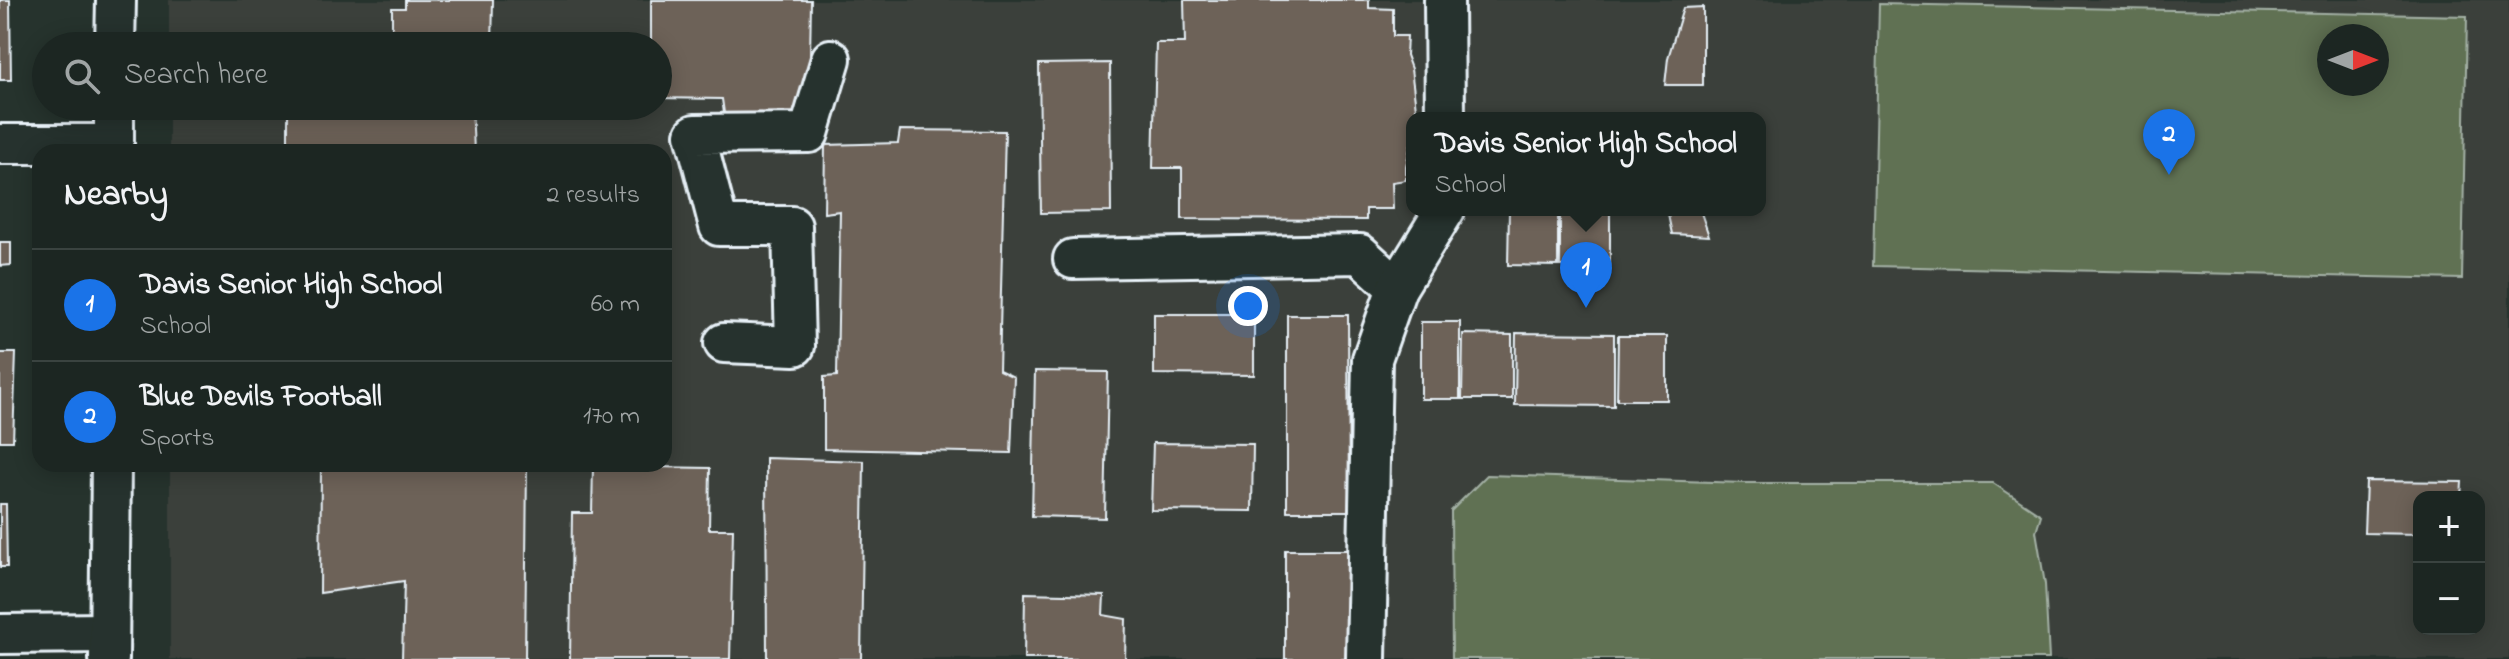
<!DOCTYPE html>
<meta charset="utf-8">
<style>
:root{--surface:#1c2622;--page:#252e2a;--text:#f1f3f6;--muted:#a0a5a5;--line:#3a4340;--accent:#1a73e8}
body{margin:0;font-family:"Indie Flower",sans-serif;background:var(--page);color:var(--text)}
.controls{position:absolute;right:24px;bottom:24px;display:grid;overflow:hidden;border-radius:16px;box-shadow:0 4px 20px #0003}
.controls button{width:72px;height:72px;display:grid;place-items:center;padding:0;border:0;border-bottom:2px solid var(--line);background:var(--surface);color:var(--text);font:40px sans-serif}
.compass{position:absolute;left:2317px;top:24px;width:72px;height:72px;border-radius:50%;background:var(--surface);box-shadow:0 4px 20px #0003;rotate:90deg}
.you{position:absolute;left:1248px;top:306px;width:28px;height:28px;margin:-20px;border:6px solid #fff;border-radius:50%;background:#1a73e8;box-shadow:0 0 0 12px #1a73e833}
.badge{display:grid;place-items:center;width:52px;height:52px;border-radius:50%;background:var(--accent);color:#fff;font-size:26px;font-weight:700}
.pin{position:absolute;translate:-50% -66px;filter:drop-shadow(0 2px 4px #0008)}
.pin::after{content:'';position:absolute;top:42px;width:28px;height:24px;background:inherit;clip-path:polygon(0 0,100% 0,50% 100%)}
.popup{position:absolute;left:1406px;top:112px;width:360px;height:104px;box-sizing:border-box;display:grid;place-content:center;border-radius:16px;background:var(--surface);filter:drop-shadow(0 2px 6px #0005);font-size:26px;white-space:nowrap;color:var(--muted)}
.popup b{font-size:30px;color:var(--text)}
.popup::after{content:'';position:absolute;left:50%;top:100%;margin-left:-16px;border:16px solid transparent;border-top-color:var(--surface)}
.list{margin:0;padding:0;list-style:none}
h2{display:flex;justify-content:space-between;align-items:center;height:104px;margin:0;padding:0 32px;font-size:34px}
h2 small{font-size:26px;font-weight:400;color:var(--muted)}
.list li{display:grid;grid-template-columns:52px 1fr auto;gap:24px;align-items:center;box-sizing:border-box;height:112px;padding:0 32px;border-top:2px solid var(--line)}
.list b{display:block;font-size:30px;white-space:nowrap}
.list p{margin:0;font-size:26px;white-space:nowrap;color:var(--muted)}
.list em{font-size:26px;font-style:normal;color:var(--muted)}
.icon{flex:none;width:44px;height:44px;fill:none;stroke:currentColor;stroke-width:2;stroke-linecap:round;stroke-linejoin:round}
.map{position:relative;flex:none;width:2509px;height:659px;overflow:hidden}
.search{position:absolute;background:var(--surface);box-shadow:0 4px 20px #0003;left:32px;top:32px;width:640px;height:88px;display:flex;align-items:center;gap:20px;box-sizing:border-box;padding:0 28px;border-radius:44px;color:var(--muted);font-size:30px}
.panel{position:absolute;background:var(--surface);box-shadow:0 4px 20px #0003;left:32px;top:144px;width:640px;height:328px;border-radius:24px}
.map>svg:first-child{display:block}
</style>
<div class="map">
<svg width="2509" height="659" viewBox="0 0 2509 659">
<rect width="100%" height="100%" fill="#26332d"/>
<filter id="ink" filterUnits="userSpaceOnUse"><feTurbulence type="fractalNoise" baseFrequency=".0125" numOctaves="2"/><feDisplacementMap in="SourceGraphic" scale="16" xChannelSelector="R" yChannelSelector="G"/><feConvolveMatrix kernelMatrix="1 2 1 2 8 2 1 2 1" color-interpolation-filters="sRGB"/></filter>
<g filter="url(#ink)">
<path fill="#3b413a" fill-rule="evenodd" d="M169,0H2509V659H170V464H664V152H169V106H658V46H169ZM2329,36H2377V84H2329ZM1412,118H1760V210H1412ZM2419,497H2479V629H2419Z"/>
<g fill="#607153" stroke="#a4b1a6" stroke-width="2" fill-rule="evenodd">
<path d="M1879,4L2467,16L2462,279L1873,266ZM2329,36H2377V84H2329Z"/>
<polygon points="1487,475 1745,483 1993,483 2041,515 2036,531 2045,584 2049,659 1452,659 1451,511"/>
</g>
<g fill="#6d6258" stroke="#e8f1f8" stroke-width="2">
<polygon points="0,0 10,0 11,80 0,80"/>
<polygon points="405,0 493,0 492,46 392,46 392,8 405,8"/>
<polygon points="651,0 811,0 809,114 724,113 722,99 658,98 658,46 651,46"/>
<polygon points="1184,0 1369,0 1369,8 1393,9 1393,36 1407,36 1406,55 1411,69 1416,108 1415,118 1412,118 1412,139 1406,166 1406,180 1392,182 1393,209 1366,209 1366,220 1182,219 1182,168 1153,168 1156,43 1185,43"/>
<polygon points="1703,7 1703,85 1665,85 1668,58 1683,8"/>
<polygon points="1110,63 1111,212 1041,213 1039,64"/>
<polygon points="288,106 472,106 474,152 288,152"/>
<polygon points="900,130 1005,131 999,370 1014,377 1011,453 824,449 824,377 837,376 840,211 824,213 825,145 898,143"/>
<polygon points="1509,210 1558,210 1558,266 1508,265"/>
<rect x="1560" y="210" width="50" height="56"/>
<polygon points="1667,210 1700,210 1709,236 1672,234"/>
<polygon points="0,242 11,242 11,265 0,266"/>
<polygon points="1154,314 1254,314 1254,375 1154,374"/>
<polygon points="1287,315 1348,315 1349,511 1287,511"/>
<rect x="1421" y="322" width="39" height="77"/>
<polygon points="1516,333 1614,334 1614,406 1515,405"/>
<polygon points="1463,334 1512,335 1512,399 1462,399"/>
<polygon points="1618,336 1667,336 1667,400 1617,400"/>
<polygon points="0,353 16,353 13,441 0,441"/>
<polygon points="1035,371 1108,372 1105,518 1032,516"/>
<polygon points="1153,443 1253,444 1252,511 1151,510"/>
<polygon points="766,458 864,461 861,659 767,659"/>
<polygon points="333,464 527,464 525,659 402,659 404,581 320,593 321,468"/>
<polygon points="593,466 710,468 709,529 733,529 730,659 570,659 572,513 592,513"/>
<polygon points="2366,481 2462,482 2461,497 2419,497 2419,534 2364,533"/>
<polygon points="0,504 6,504 7,567 0,567"/>
<rect x="1285" y="550" width="65" height="109"/>
<polygon points="1025,593 1104,595 1103,615 1126,619 1125,659 1024,659"/>
</g>
<g fill="none" stroke-linecap="round" stroke-linejoin="round">
<g stroke="#e8f1f8" stroke-width="44">
<g id="minor">
<polyline points="1444,0 1445,118"/>
<polyline points="115,46 116,0"/>
<polyline points="0,144 114,144"/>
<polyline points="114,152 114,106"/>
<polyline points="1073,259 1360,254 1397,288"/>
<polyline points="724,343 795,346 792,226 719,226 695,134 809,133 831,59"/>
<polyline points="0,634 109,633"/>
<polyline points="109,659 111,464"/>
<polyline points="1366,659 1372,359 1397,288 1445,210"/>
</g>
</g>
<use href="#minor" stroke="#26332d" stroke-width="38"/>
</g>
</g>
</svg>
<div class="controls">
<button>+</button>
<button>−</button>
</div>
<svg class="compass" viewBox="-18 -18 36 36"><path d="M0-13l5 13h-10z" fill="#e53935"/><path d="M0 13l5-13h-10z" fill="#a0a5a5"/></svg>
<div class="you"></div>
<div class="pin badge" style="left:1586px;top:308px">1</div>
<div class="popup"><b>Davis Senior High School</b>School</div>
<div class="pin badge" style="left:2169px;top:175px">2</div>
<div class="search"><svg class="icon" aria-label="search" viewBox="0 0 24 24"><circle cx="10" cy="10" r="6"/><path d="M15 15l6 6"/></svg>Search here</div>
<section class="panel">
<h2>Nearby<small>2 results</small></h2>
<ul class="list">
<li><span class="badge">1</span><div><b>Davis Senior High School</b><p>School</p></div><em>60 m</em></li>
<li><span class="badge">2</span><div><b>Blue Devils Football</b><p>Sports</p></div><em>170 m</em></li>
</ul>
</section>
</div>
